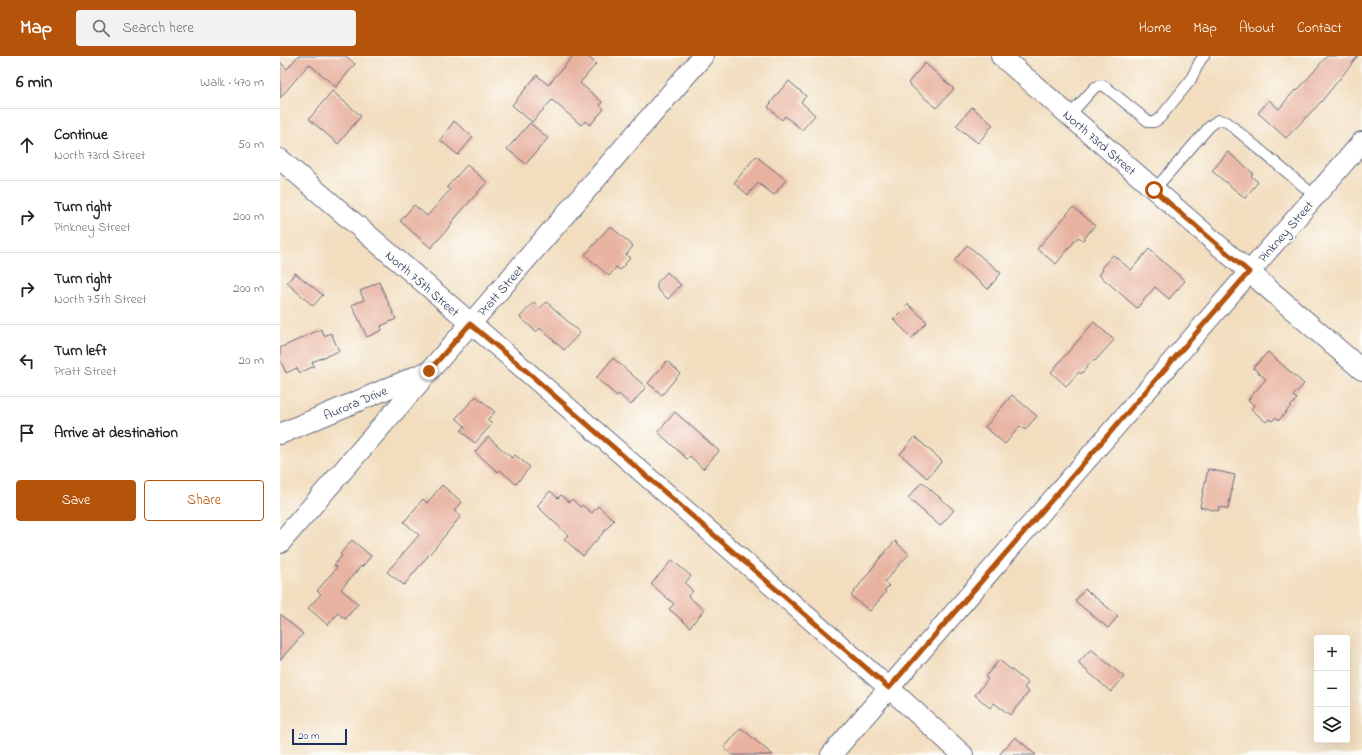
<!DOCTYPE html>
<meta charset="utf-8">
<style>
:root{--surface:#fff;--page:#f2f2f2;--text:#222;--muted:#767676;--line:#e0e0e0;--accent:#b45309}
body{margin:0;font-family:"Indie Flower",sans-serif;background:var(--page);color:var(--text)}
.controls{position:absolute;right:12px;bottom:12px;display:grid;overflow:hidden;border-radius:4px;box-shadow:0 4px 16px #0002}
.controls button{width:36px;height:36px;display:grid;place-items:center;padding:0;border:0;border-bottom:1px solid var(--line);background:var(--surface);color:var(--text);font:20px sans-serif}
.scale{position:absolute;left:12px;bottom:10px;width:55px;box-sizing:border-box;padding-left:4px;border:2px solid #1b2f5e;border-top:0;font-size:11px;line-height:14px;white-space:nowrap;color:#1b2f5e;-webkit-text-stroke:3px #fdfcf7;paint-order:stroke}
.stop{position:absolute;width:12px;height:12px;margin:-9px;border:3px solid #b45309;border-radius:50%;background:#fff}
.stop.end{background:#b45309;border-color:#fff;box-shadow:0 1px 4px #0008}
.list{margin:0;padding:0;list-style:none}
h2{display:flex;justify-content:space-between;align-items:center;height:52px;margin:0;padding:0 16px;font-size:17px}
h2 small{font-size:13px;font-weight:400;color:var(--muted)}
.list li{display:grid;grid-template-columns:26px 1fr auto;gap:12px;align-items:center;box-sizing:border-box;height:72px;padding:0 16px;border-top:1px solid var(--line)}
.list b{display:block;font-size:15px;white-space:nowrap}
.list p{margin:0;font-size:13px;white-space:nowrap;color:var(--muted)}
.list em{font-size:13px;font-style:normal;color:var(--muted)}
.actions{display:flex;gap:8px;padding:12px 16px}
.actions a{flex:1;padding:9px 0;border:1px solid var(--accent);border-radius:4px;text-align:center;font-size:14px;color:var(--accent)}
.actions .main{background:var(--accent);color:#fff}
.icon{flex:none;width:22px;height:22px;fill:none;stroke:currentColor;stroke-width:2;stroke-linecap:round;stroke-linejoin:round}
.map{position:relative;flex:none;width:1082px;height:699px;overflow:hidden}
header{display:flex;align-items:center;gap:24px;box-sizing:border-box;height:56px;padding:0 20px;background:var(--accent);color:#fff}
header strong{font-size:19px}
nav{display:flex;gap:22px;margin-inline-start:auto;font-size:14px}
.search{width:280px;height:36px;background:var(--page);display:flex;align-items:center;gap:10px;box-sizing:border-box;padding:0 14px;border-radius:4px;color:var(--muted);font-size:15px}
main{display:flex}
aside{flex:1;background:var(--surface)}
.map>svg:first-child{display:block}
</style>
<header>
<strong>Map</strong>
<div class="search"><svg class="icon" aria-label="search" viewBox="0 0 24 24"><circle cx="10" cy="10" r="6"/><path d="M15 15l6 6"/></svg>Search here</div>
<nav><a>Home</a><a>Map</a><a>About</a><a>Contact</a></nav>
</header>
<main>
<aside>
<h2>6 min<small>Walk · 470 m</small></h2>
<ul class="list">
<li><svg class="icon" aria-label="ahead" viewBox="0 0 24 24"><path d="M12 20V5M6 11l6-6 6 6"/></svg><div><b>Continue</b><p>North 73rd Street</p></div><em>50 m</em></li>
<li><svg class="icon" aria-label="right" viewBox="0 0 24 24"><path d="M7 20v-9h11M14 6l5 5-5 5"/></svg><div><b>Turn right</b><p>Pinkney Street</p></div><em>200 m</em></li>
<li><svg class="icon" aria-label="right" viewBox="0 0 24 24"><path d="M7 20v-9h11M14 6l5 5-5 5"/></svg><div><b>Turn right</b><p>North 75th Street</p></div><em>200 m</em></li>
<li><svg class="icon" aria-label="left" viewBox="0 0 24 24"><path d="M17 20v-9H6M10 6l-5 5 5 5"/></svg><div><b>Turn left</b><p>Pratt Street</p></div><em>20 m</em></li>
<li><svg class="icon" aria-label="arrive" viewBox="0 0 24 24"><path d="M6 21V4h12l-3 4 3 4H6"/></svg><div><b>Arrive at destination</b></div></li>
</ul>
<div class="actions"><a class="main">Save</a><a>Share</a></div>
</aside>
<div class="map">
<svg width="1082" height="699" viewBox="0 0 1082 699">
<rect width="100%" height="100%" fill="#fdfcf7"/>
<filter id="ink" filterUnits="userSpaceOnUse"><feTurbulence type="fractalNoise" baseFrequency=".025" numOctaves="2"/><feDisplacementMap in="SourceGraphic" scale="8" xChannelSelector="R" yChannelSelector="G"/><feConvolveMatrix kernelMatrix="1 2 1 2 8 2 1 2 1" color-interpolation-filters="sRGB"/></filter>
<filter id="wash" filterUnits="userSpaceOnUse"><feTurbulence type="fractalNoise" baseFrequency=".012" numOctaves="4" result="noise"/><feDisplacementMap in="SourceGraphic" scale="16" xChannelSelector="R" yChannelSelector="G"/><feGaussianBlur stdDeviation="0.9" result="paint"/><feColorMatrix in="noise" values="0 0 0 0 0 0 0 0 0 0 0 0 0 0 0 0 0 1.4 0 .05"/><feComposite in="paint" operator="in"/></filter>
<g filter="url(#wash)">
<rect width="100%" height="100%" fill="#f2ddbe"/>
<g id="blocks">
<g fill="#e8b2a0">
<polygon points="18,0 66,0 75,8 56,31 29,8 0,42 0,6 7,13"/>
<polygon points="293,0 307,0 316,8 300,27 322,46 320,49 324,53 310,69 305,65 301,69 272,44 252,66 232,49 257,19 268,29"/>
<polygon points="1047,0 1078,0 1041,46 1006,82 978,57 989,44 999,53 1015,34 1017,35"/>
<polygon points="645,7 674,33 656,52 628,27"/>
<polygon points="509,25 526,40 521,46 535,59 522,74 505,60 502,64 488,51 498,37"/>
<polygon points="52,35 81,60 58,88 29,63"/>
<polygon points="692,51 713,69 698,87 676,70"/>
<polygon points="174,65 193,81 178,99 160,84"/>
<polygon points="250,67 268,82 246,108 227,93"/>
<polygon points="948,96 973,117 971,120 978,126 965,142 932,115"/>
<polygon points="476,100 506,124 494,139 478,127 468,139 454,127"/>
<polygon points="187,109 207,126 171,167 172,168 151,192 120,165 134,149 147,160 170,134 167,131"/>
<polygon points="793,151 815,169 803,184 798,181 776,208 757,193"/>
<polygon points="330,170 353,190 346,199 350,202 340,214 336,211 329,220 305,199"/>
<polygon points="687,189 721,217 708,233 674,205"/>
<polygon points="869,193 905,225 889,243 875,231 857,252 819,219 823,214 821,212 833,199 851,214"/>
<polygon points="387,216 401,229 388,243 377,233 377,227"/>
<polygon points="15,217 43,239 33,250 7,227"/>
<polygon points="99,226 116,263 101,270 102,274 87,281 72,249 84,244 80,235"/>
<polygon points="254,246 260,252 267,246 300,277 284,294 260,272 256,276 240,261"/>
<polygon points="628,248 647,266 632,282 613,263"/>
<polygon points="814,266 834,284 815,305 813,304 801,318 799,316 786,330 771,316"/>
<polygon points="41,273 44,280 51,277 59,295 32,306 34,310 20,317 17,312 6,317 0,304 0,292"/>
<polygon points="988,296 1024,328 1013,340 1017,343 999,364 996,361 992,365 989,363 986,366 971,353 974,349 968,344 986,323 973,312"/>
<polygon points="333,302 366,331 351,349 339,338 337,340 316,322"/>
<polygon points="387,305 400,317 382,339 368,327"/>
<polygon points="732,339 757,360 745,374 740,370 725,388 705,371"/>
<polygon points="196,340 215,356 207,364 212,368 195,387 181,375 185,370 176,362"/>
<polygon points="395,356 439,395 423,413 410,400 407,403 378,376"/>
<polygon points="208,381 232,402 235,399 250,411 236,428 220,414 218,416 195,396"/>
<polygon points="635,381 662,405 647,422 620,398"/>
<polygon points="928,413 955,419 948,453 939,451 938,455 920,451"/>
<polygon points="642,426 674,454 660,470 628,442"/>
<polygon points="162,429 182,446 174,455 181,460 124,529 107,516 139,479 124,466 143,443 147,447"/>
<polygon points="270,435 278,442 281,439 289,446 292,443 300,451 302,449 312,457 318,450 334,464 303,500 284,483 288,479 257,450"/>
<polygon points="72,484 91,500 82,511 81,510 61,533 78,548 65,563 58,557 48,569 28,552 41,538 37,535 57,511 54,509 62,500 60,498"/>
<polygon points="615,485 629,498 604,526 609,530 604,535 606,536 590,555 571,540 600,502"/>
<polygon points="392,504 411,520 405,527 413,535 408,540 424,554 410,571 389,553 394,548 371,528"/>
<polygon points="805,533 838,560 828,572 795,545"/>
<polygon points="0,558 23,578 0,604"/>
<polygon points="811,593 844,621 831,636 798,607"/>
<polygon points="719,604 748,627 744,632 749,636 730,659 714,647 710,652 695,639 708,623 705,621"/>
<polygon points="461,672 493,699 452,699 444,692"/>
<polygon points="735,681 756,699 719,699"/>
</g>
</g>
</g>
<g filter="url(#ink)">
<use href="#blocks" fill-opacity="0" stroke="#666c80" stroke-width="1"/>
<g fill="none" stroke-linecap="round" stroke-linejoin="round">
<g stroke="#666c80" stroke-width="12">
<g id="service">
<polyline points="789,60 815,31 822,29 827,32 869,66 874,66 880,62 910,25 920,5 924,0"/>
<polyline points="874,134 930,70 938,64 947,66 1035,140"/>
</g>
</g>
<g stroke="#666c80" stroke-width="22">
<g id="minor">
<polyline points="721,0 1082,314"/>
<polyline points="0,103 237,307 609,632 683,699"/>
<polyline points="0,378 144,317"/>
<polyline points="0,487 423,0"/>
<polyline points="551,699 1082,86"/>
</g>
</g>
<use href="#service" stroke="#fff" stroke-width="10"/>
<use href="#minor" stroke="#fff" stroke-width="20"/>
</g>
</g>
<g fill="none" stroke-linecap="round" stroke-linejoin="round" filter="url(#ink)">
<polyline stroke="#b45309" stroke-width="5" points="149,315 190,268 237,307 609,632 969,216 874,134"/>
</g>
<g text-anchor="middle" stroke-width="3.5" stroke-linejoin="round" paint-order="stroke">
<g font-size="13" fill="#1b2f5e" stroke="#fdfcf7">
<text transform="translate(820 86) rotate(41)" y="5">North 73rd Street</text>
<text transform="translate(1005 175) rotate(-49)" y="5">Pinkney Street</text>
<text transform="translate(143 227) rotate(41)" y="5">North 75th Street</text>
<text transform="translate(220 234) rotate(-49)" y="5">Pratt Street</text>
<text transform="translate(75 346) rotate(-23)" y="5">Aurora Drive</text>
</g>
</g>
</svg>
<div class="controls">
<button>+</button>
<button>−</button>
<button><svg class="icon" aria-label="layers" viewBox="0 0 24 24"><path d="M12 4l9 5-9 5-9-5zM3 14l9 5 9-5"/></svg></button>
</div>
<div class="scale">20 m</div>
<div class="stop" style="left:874px;top:134px"></div>
<div class="stop end" style="left:149px;top:315px"></div>
</div>
</main>
